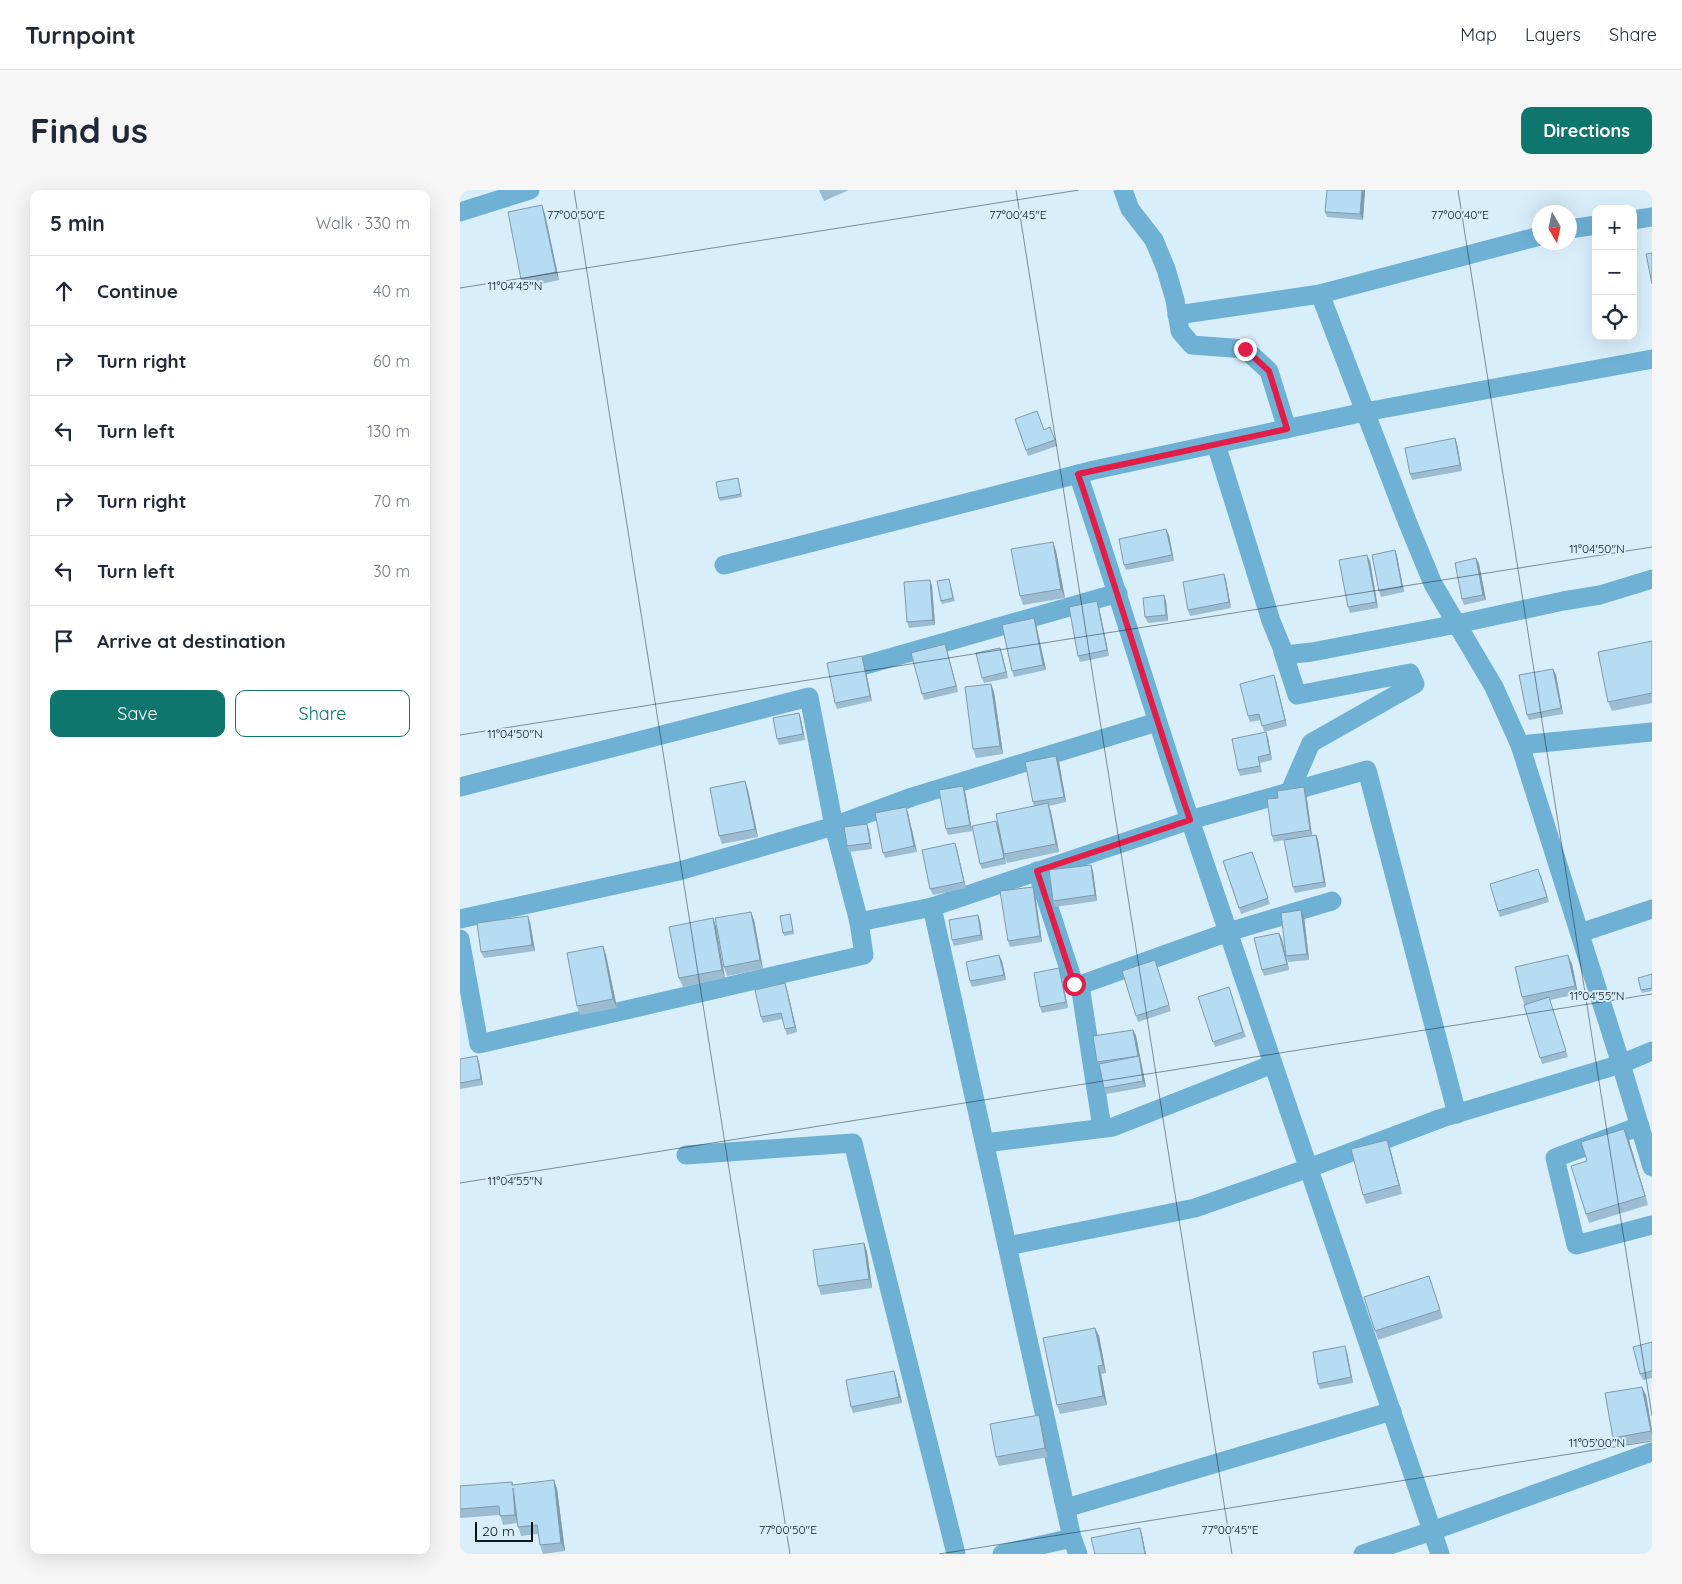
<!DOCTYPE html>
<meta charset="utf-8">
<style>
:root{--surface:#fff;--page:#f6f6f7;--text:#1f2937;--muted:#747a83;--line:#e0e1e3;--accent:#0f766e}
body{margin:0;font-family:Quicksand,sans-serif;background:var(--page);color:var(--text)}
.controls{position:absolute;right:15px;top:15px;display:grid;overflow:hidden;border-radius:10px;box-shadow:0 5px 20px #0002}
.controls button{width:45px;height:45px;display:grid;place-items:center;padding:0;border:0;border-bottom:1px solid var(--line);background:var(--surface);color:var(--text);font:25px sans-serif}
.compass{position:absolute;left:1072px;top:15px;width:45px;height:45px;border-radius:50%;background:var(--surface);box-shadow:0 5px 20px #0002;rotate:171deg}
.scale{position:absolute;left:15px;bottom:12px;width:58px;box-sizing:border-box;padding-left:5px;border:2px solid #08151c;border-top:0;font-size:14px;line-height:18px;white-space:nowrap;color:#08151c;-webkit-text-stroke:4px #d9eefb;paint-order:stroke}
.stop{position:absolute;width:15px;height:15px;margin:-11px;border:4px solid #e11d48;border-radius:50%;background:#fff}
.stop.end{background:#e11d48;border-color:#fff;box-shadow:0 1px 5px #0008}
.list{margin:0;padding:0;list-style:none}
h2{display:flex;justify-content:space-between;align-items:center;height:65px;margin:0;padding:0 20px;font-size:21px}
h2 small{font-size:16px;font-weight:400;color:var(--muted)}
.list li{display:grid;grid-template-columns:32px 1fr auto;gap:15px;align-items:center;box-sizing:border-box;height:70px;padding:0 20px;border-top:1px solid var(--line)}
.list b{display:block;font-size:19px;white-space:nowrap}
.list em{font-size:16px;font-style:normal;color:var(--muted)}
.actions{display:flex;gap:10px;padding:15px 20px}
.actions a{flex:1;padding:11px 0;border:1px solid var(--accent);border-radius:10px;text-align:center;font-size:18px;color:var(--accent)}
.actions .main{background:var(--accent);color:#fff}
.icon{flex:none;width:28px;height:28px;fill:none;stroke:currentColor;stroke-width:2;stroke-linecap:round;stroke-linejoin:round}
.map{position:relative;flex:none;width:1192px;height:1364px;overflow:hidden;border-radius:10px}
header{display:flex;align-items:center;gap:30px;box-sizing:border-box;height:70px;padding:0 25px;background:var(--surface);border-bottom:1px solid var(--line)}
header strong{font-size:24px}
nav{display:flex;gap:28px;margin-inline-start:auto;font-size:18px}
.intro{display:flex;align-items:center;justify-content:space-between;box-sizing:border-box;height:120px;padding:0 30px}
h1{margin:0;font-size:35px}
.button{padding:12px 22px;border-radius:10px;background:var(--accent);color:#fff;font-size:18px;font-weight:700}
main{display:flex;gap:30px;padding:0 30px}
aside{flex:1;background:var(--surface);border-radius:10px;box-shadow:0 5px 20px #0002}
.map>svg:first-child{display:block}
</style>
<header>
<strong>Turnpoint</strong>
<nav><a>Map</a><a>Layers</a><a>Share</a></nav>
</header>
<div class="intro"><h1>Find us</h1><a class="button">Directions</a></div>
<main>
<aside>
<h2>5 min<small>Walk · 330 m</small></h2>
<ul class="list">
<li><svg class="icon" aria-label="ahead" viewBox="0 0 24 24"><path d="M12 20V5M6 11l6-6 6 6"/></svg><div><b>Continue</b></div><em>40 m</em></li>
<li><svg class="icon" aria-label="right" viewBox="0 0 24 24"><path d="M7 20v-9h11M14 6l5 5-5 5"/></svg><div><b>Turn right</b></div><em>60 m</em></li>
<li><svg class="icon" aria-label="left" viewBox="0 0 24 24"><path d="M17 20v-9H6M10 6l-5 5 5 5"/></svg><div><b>Turn left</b></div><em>130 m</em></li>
<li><svg class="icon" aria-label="right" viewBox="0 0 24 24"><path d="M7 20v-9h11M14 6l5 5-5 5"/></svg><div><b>Turn right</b></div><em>70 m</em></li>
<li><svg class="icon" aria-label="left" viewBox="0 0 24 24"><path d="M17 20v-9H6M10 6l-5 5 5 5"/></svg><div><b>Turn left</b></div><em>30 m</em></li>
<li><svg class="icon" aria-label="arrive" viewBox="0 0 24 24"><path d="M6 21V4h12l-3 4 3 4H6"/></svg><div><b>Arrive at destination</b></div></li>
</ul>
<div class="actions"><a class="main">Save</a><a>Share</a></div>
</aside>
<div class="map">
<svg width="1192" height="1364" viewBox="0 0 1192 1364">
<rect width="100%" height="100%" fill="#d9eefb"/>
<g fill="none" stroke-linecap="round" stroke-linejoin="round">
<g stroke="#6eb1d5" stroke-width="19">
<polyline points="663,0 670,19 694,50 706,79 715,110 720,141 732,155 785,159 809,181 827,239"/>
<polyline points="0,22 70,0"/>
<polyline points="1173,30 1192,27"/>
<polyline points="1110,39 1136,35"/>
<polyline points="860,104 947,331 973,394 1034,497 1060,555 1161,874 1192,977"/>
<polyline points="717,125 860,104 1080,46"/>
<polyline points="756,254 811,431 825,465 852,462 997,434 1103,411 1140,405 1192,389"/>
<path d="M618,284C657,399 691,515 730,630L980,1364"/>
<polyline points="264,375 634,280 905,222 1192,169"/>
<polyline points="823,462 837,505 950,483 955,494 851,553 830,601"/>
<polyline points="405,475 658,403"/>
<polyline points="1060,555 1192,542"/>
<polyline points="0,597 349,507 374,636 452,607 697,532"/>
<polyline points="577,681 614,794 620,795 642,938"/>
<polyline points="472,717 612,1348 618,1364"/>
<polyline points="0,729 219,681 374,636 399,732"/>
<polyline points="1120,743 1192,719"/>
<polyline points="0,749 19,854 404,765 399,732 472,717 730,630 907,580 997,924"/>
<polyline points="620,795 768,742 872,711"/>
<polyline points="1180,936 1095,968 1116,1055 1192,1035"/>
<polyline points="525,953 653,937 813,874"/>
<polyline points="226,965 393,953 496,1364"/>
<polyline points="548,1056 735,1018 849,978 982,928 1161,874 1192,861"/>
<polyline points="606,1318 932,1221"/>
<polyline points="542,1364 612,1348"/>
<polyline points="903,1364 972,1341 1192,1262"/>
</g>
</g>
<g fill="#9cbdd1">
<polygon points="359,0 389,0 364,11"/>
<polygon points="867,0 905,0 903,30 867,27 865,22"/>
<polygon points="85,24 99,90 64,98 61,89"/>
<polygon points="555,229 584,240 590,237 597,256 568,266"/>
<polygon points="995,248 997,254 1002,281 952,290 950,284"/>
<polygon points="278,288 282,307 260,311 259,308"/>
<polygon points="706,339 709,345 714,371 666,380 664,375"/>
<polygon points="593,352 596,361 605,408 563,415 560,406"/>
<polygon points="935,360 937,366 944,402 921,407 919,401"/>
<polygon points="1016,368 1019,374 1026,410 1004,415 1002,409"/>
<polygon points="910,371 918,418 890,423 888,417"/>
<polygon points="764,384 766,390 771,418 730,426 728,420"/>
<polygon points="489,389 495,411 482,414 481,411"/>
<polygon points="470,390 472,396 475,435 449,438 447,432"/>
<polygon points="637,411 639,417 649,466 620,472 618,466"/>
<polygon points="706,411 708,431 688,433 685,427"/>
<polygon points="574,428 576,434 586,480 554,487 552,481"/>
<polygon points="1192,451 1192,513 1152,521 1148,512"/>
<polygon points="487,460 498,502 464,510 462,504"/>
<polygon points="542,464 548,488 524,493 522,488"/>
<polygon points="404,472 412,511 377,519 375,513"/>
<polygon points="1093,479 1096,485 1103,524 1069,530 1067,525"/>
<polygon points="816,491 827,536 804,542 801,530 790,532 788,526"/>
<polygon points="534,502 543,564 516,568 513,559"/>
<polygon points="339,523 341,529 345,550 319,555 317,549"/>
<polygon points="806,542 808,548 812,570 800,573 802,582 780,586 778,580"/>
<polygon points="596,566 599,572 606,612 589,616 591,622 599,662 547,673 544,665 546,674 522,679 520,674 536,631 538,636 574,616 573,612"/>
<polygon points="844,597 846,602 852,645 856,645 858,650 866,697 835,703 833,697 824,650 814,652 812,646 818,608"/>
<polygon points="288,600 298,647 262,654 259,646"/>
<polygon points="505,601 512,641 488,645 486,639"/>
<polygon points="446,617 448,623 457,662 425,668 423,663"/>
<polygon points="407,634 409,640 412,659 389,662 387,656"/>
<polygon points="495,653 497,659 506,698 473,705 470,699"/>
<polygon points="792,662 810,714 781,724 763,671"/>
<polygon points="631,675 633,681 637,711 595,717 593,711"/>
<polygon points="1081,685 1089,712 1040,727 1038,721"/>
<polygon points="575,703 582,752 550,757 548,751"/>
<polygon points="841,720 844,726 849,770 828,772 826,766"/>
<polygon points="518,725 520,731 523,750 494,756 492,750"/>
<polygon points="331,727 334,744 324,746 323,743"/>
<polygon points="253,728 256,737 265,788 223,797 219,788"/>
<polygon points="294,730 303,779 267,786 264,777"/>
<polygon points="70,732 75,761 24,768 21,762"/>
<polygon points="819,743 822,749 829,780 804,786 802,780"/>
<polygon points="143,756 146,765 157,818 120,825 117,816"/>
<polygon points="539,765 542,771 546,790 512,797 510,791"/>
<polygon points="695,770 711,821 678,832 662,781"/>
<polygon points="1112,774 1118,804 1090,810 1108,867 1082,874 1062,807"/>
<polygon points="599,778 601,784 608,818 582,823 580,817"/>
<polygon points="1192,784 1192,801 1182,803 1181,800"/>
<polygon points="769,797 786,847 755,857 738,807"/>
<polygon points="327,799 337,842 327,845 322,829 303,833 301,827"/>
<polygon points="673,840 676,846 686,897 646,904 644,898 640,878 637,872"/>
<polygon points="17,866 19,872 23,895 0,899 0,869"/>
<polygon points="1168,947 1188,1015 1129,1033 1126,1024"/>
<polygon points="927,950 930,958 942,1004 906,1014 903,1005"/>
<polygon points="404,1053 407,1062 412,1098 361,1105 358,1096"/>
<polygon points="969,1086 983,1128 918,1150 904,1107"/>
<polygon points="635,1138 639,1146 646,1183 641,1184 647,1215 600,1224 597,1215"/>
<polygon points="1192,1152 1192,1188 1183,1190 1180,1184"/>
<polygon points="887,1162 893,1193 860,1199 858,1194"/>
<polygon points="434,1181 436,1187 442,1213 393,1223 391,1217"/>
<polygon points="1186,1205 1192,1240 1192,1250 1156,1256 1153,1248"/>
<polygon points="582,1234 588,1267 539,1276 536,1267"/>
<polygon points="94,1290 97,1299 105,1361 83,1364 80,1355 78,1344 61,1346 57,1333 43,1335 40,1325 0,1328 0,1296 52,1292 53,1295"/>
</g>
<g fill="#7f9aaa">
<polygon points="902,0 905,0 903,30 900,24"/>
<polygon points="82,15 85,24 99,90 96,82"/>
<polygon points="995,248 997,254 1002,281 1000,275"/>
<polygon points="706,339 709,345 714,371 712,365"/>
<polygon points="593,352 596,361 605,408 601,399"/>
<polygon points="935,360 937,366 944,402 942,397"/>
<polygon points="907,365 910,371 918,418 916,412"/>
<polygon points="1016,368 1019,374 1026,410 1023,405"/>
<polygon points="764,384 766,390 771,418 769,412"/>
<polygon points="470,390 472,396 475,435 473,430"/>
<polygon points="704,405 706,411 708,431 706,425"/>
<polygon points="637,411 639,417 649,466 647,460"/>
<polygon points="574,428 576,434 586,480 583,475"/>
<polygon points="485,454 487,460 498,502 496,496"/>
<polygon points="540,458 542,464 548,488 546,482"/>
<polygon points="402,466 404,472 412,511 410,506"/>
<polygon points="1093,479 1096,485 1103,524 1101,518"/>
<polygon points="814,485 816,491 827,536 825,530"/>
<polygon points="531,494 534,502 543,564 540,556"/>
<polygon points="339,523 341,529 345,550 343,544"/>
<polygon points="806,542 808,548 812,570 810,564"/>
<polygon points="596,566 599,572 606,612 604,607"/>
<polygon points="285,591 288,600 298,647 295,639"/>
<polygon points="503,596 505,601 512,641 510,635"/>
<polygon points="844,597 846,602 852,646 850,640"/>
<polygon points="588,613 591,622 599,662 596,654"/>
<polygon points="446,617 448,623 457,662 454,656"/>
<polygon points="536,631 538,636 546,674 544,668"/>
<polygon points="407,634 409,640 412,659 410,653"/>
<polygon points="856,645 858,650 866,697 864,692"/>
<polygon points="495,653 497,659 506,698 504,692"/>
<polygon points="631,675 633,681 637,711 635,705"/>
<polygon points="573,697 575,703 582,752 580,746"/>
<polygon points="841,720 844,726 849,770 847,764"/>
<polygon points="291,722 294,730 303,779 300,770"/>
<polygon points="518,725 520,731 523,750 521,745"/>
<polygon points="68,726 70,732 75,761 72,755"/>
<polygon points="253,728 256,737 265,788 262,780"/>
<polygon points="819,743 822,749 829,780 827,774"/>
<polygon points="143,756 146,765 157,818 153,809"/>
<polygon points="539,765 542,771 546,790 544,785"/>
<polygon points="1108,765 1112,774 1118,804 1115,796"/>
<polygon points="599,778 601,784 608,818 606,812"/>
<polygon points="325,793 327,799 337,842 335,837"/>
<polygon points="673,840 676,846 686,897 683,891 678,866"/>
<polygon points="17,866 19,872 23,895 21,889"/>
<polygon points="1164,939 1168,947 1188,1015 1185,1006"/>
<polygon points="927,950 930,958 942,1004 939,995"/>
<polygon points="404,1053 407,1062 412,1098 409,1089"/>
<polygon points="635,1138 639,1146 646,1183 643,1175"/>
<polygon points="885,1156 887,1162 893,1193 891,1187"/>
<polygon points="638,1176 641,1184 647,1215 643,1206"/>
<polygon points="434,1181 436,1187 442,1213 439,1207"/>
<polygon points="1182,1197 1186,1205 1192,1240 1192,1245"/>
<polygon points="579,1225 582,1234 588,1267 585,1258"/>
<polygon points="94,1290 97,1299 105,1361 101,1353"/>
<polygon points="52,1292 55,1300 58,1333 55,1325"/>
<polygon points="680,1338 682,1344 686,1364 685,1364"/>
</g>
<g fill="#b5dcf3" stroke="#7f9aaa">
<polygon points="867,0 902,0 900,24 865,22"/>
<polygon points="82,15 96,82 61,89 48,22"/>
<polygon points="1192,63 1192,94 1186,64"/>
<polygon points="577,221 584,240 590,237 595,250 566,260 555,229"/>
<polygon points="995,248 1000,275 950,284 945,258"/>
<polygon points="278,288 281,304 259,308 256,292"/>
<polygon points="706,339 712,365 664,375 659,349"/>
<polygon points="593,352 601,399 560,406 551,359"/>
<polygon points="935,360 942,397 919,401 912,365"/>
<polygon points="907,365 916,412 888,417 879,370"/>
<polygon points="1016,368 1023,405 1002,409 995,373"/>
<polygon points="764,384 769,412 728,420 723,392"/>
<polygon points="489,389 493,408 481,411 477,391"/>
<polygon points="470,390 473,430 447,432 444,392"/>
<polygon points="704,405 706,425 685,427 683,408"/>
<polygon points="637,411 647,460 618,466 609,417"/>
<polygon points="574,428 583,475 552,481 542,435"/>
<polygon points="1192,451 1192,503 1148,512 1138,462"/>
<polygon points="485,454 496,496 462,504 451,463"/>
<polygon points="540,458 546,482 522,488 516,463"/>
<polygon points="402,466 410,506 375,513 367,473"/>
<polygon points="1093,479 1101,518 1067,525 1059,485"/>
<polygon points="814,485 825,530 802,536 799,524 788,526 780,494"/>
<polygon points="531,494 540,556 513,559 505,497"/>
<polygon points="339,523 343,544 317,549 313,528"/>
<polygon points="806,542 810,564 798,567 800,576 778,580 772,549"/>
<polygon points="596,566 604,607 573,612 565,572"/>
<polygon points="285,591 295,639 259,646 250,598"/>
<polygon points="503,596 510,635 486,639 479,600"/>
<polygon points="844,597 850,640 812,646 807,609 818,608 817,601"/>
<polygon points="588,613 596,654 544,664 536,624"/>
<polygon points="446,617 454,656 423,663 415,623"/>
<polygon points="536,631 544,668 520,674 512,636"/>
<polygon points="407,634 410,653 387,656 384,637"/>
<polygon points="856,645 864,692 833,697 824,650"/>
<polygon points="495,653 504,692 470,699 462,660"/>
<polygon points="792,662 808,708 779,718 763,671"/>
<polygon points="631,675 635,705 593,711 589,680"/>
<polygon points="1078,679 1087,707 1038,721 1030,694"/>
<polygon points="573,697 580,746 548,751 540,701"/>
<polygon points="841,720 847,764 826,766 821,723"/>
<polygon points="291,722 300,770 264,777 255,728"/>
<polygon points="330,724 333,741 323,743 320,726"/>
<polygon points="518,725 521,745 492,750 489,730"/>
<polygon points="68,726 72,755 21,762 17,733"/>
<polygon points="253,728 262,780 219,788 209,737"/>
<polygon points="819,743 827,774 802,780 794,748"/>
<polygon points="143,756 153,809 117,816 107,763"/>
<polygon points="539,765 544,785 510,791 506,772"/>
<polygon points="1108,765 1115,796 1062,807 1055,777"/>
<polygon points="695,770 709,815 676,826 662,781"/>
<polygon points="599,778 606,812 580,817 574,783"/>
<polygon points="1192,784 1192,798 1181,800 1178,788"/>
<polygon points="325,793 335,837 325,839 321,823 301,827 295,800"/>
<polygon points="769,797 783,842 753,852 738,807"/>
<polygon points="1089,807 1106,861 1080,868 1064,815"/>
<polygon points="673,840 678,866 637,872 633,846"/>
<polygon points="17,866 21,889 0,893 0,869"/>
<polygon points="679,866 683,891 644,898 639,874"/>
<polygon points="1164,939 1185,1006 1126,1024 1111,976 1127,971 1121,952"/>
<polygon points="927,950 939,995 903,1005 891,959"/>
<polygon points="404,1053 409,1089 358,1096 353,1060"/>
<polygon points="969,1086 980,1120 915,1141 904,1107"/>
<polygon points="635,1138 643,1175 638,1176 643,1206 597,1215 583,1148"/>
<polygon points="1192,1152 1192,1181 1180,1184 1173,1157"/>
<polygon points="885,1156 891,1187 858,1194 853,1162"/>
<polygon points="434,1181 439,1207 391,1217 386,1190"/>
<polygon points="1182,1197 1191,1241 1153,1248 1145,1203"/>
<polygon points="579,1225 585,1258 536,1267 530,1234"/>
<polygon points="94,1290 101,1353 80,1355 77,1335 58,1337 53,1298 55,1325 40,1326 39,1316 0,1319 0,1296 52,1292 52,1295"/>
<polygon points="680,1338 685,1364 635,1364 631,1348"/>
</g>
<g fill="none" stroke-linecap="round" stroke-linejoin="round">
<path stroke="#e11d48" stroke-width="6" d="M614,794L577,681L730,630C691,515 657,399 618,284L827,239L809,181L785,159"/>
</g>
<path fill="none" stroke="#08151c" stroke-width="1" stroke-opacity="0.45" d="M114,0L330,1364M556,0L772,1364M998,0L1192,1226M0,98L619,0M0,545L1192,357M0,993L1192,804M479,1364L1192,1251"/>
<g font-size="12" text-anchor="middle" fill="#08151c" stroke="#d9eefb" stroke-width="4" stroke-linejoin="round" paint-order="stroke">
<text x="116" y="29">77°00'50"E</text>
<text x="558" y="29">77°00'45"E</text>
<text x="1000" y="29">77°00'40"E</text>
<text x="55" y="100">11°04'45"N</text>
<text x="1137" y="363">11°04'50"N</text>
<text x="55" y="548">11°04'50"N</text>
<text x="1137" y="810">11°04'55"N</text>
<text x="55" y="995">11°04'55"N</text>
<text x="1137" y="1257">11°05'00"N</text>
<text x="328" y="1344">77°00'50"E</text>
<text x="770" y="1344">77°00'45"E</text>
</g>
</svg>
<div class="controls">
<button>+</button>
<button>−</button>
<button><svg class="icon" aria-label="locate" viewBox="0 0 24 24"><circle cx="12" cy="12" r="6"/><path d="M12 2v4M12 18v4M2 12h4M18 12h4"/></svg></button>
</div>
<svg class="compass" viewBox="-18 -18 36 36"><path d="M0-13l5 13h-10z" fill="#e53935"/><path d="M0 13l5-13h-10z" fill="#747a83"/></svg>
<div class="scale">20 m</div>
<div class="stop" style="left:614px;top:794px"></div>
<div class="stop end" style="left:785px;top:159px"></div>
</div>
</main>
